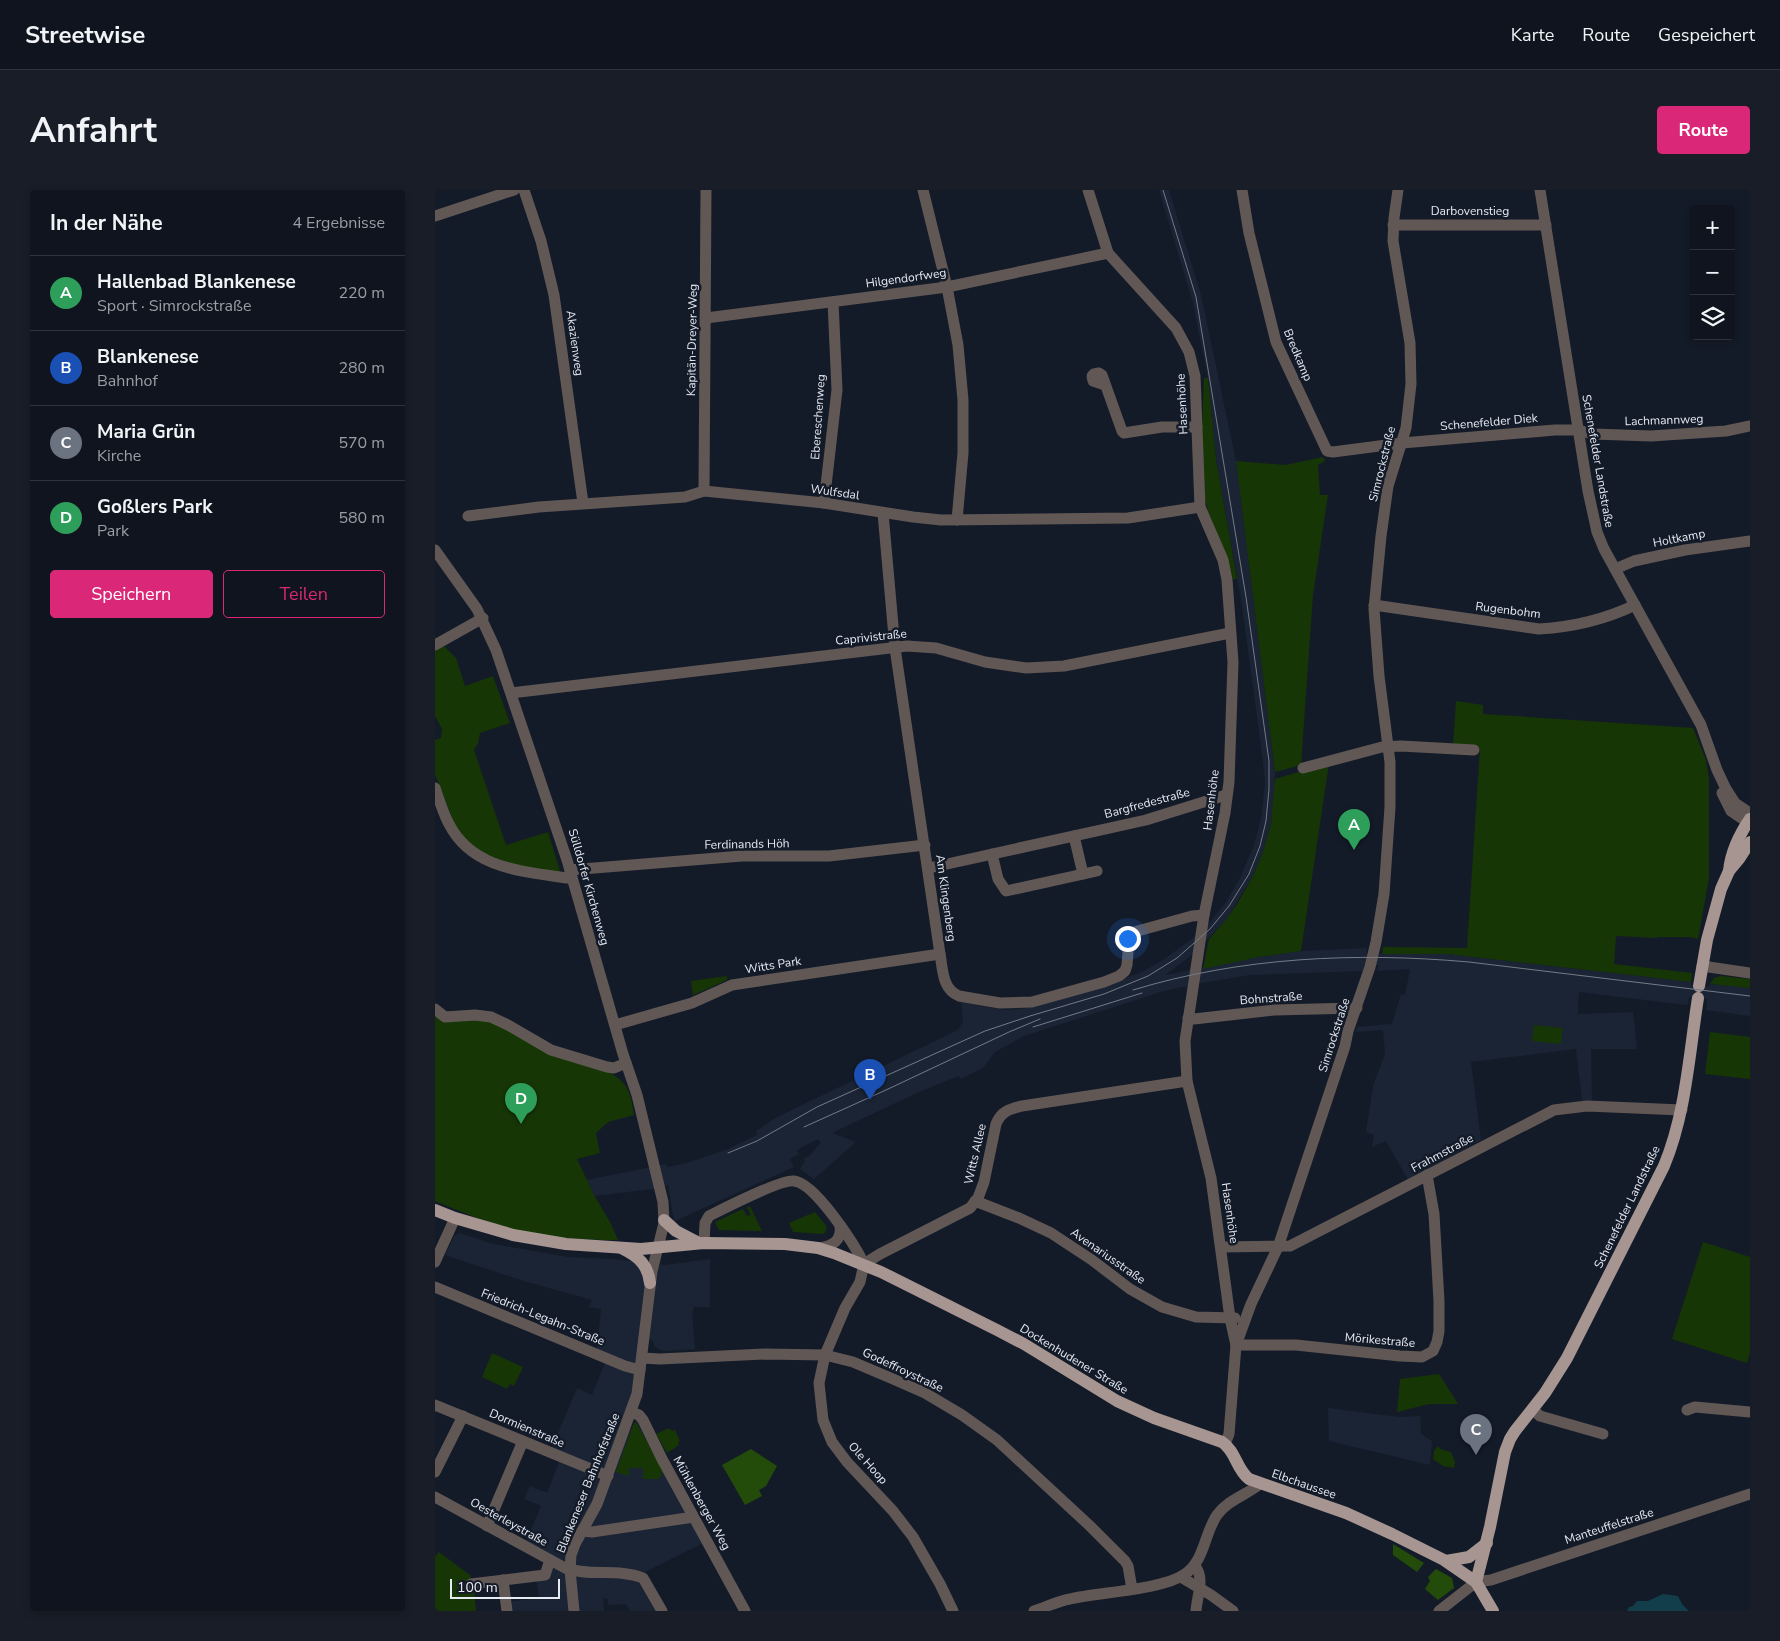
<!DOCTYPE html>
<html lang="de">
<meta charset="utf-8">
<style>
:root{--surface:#0f141e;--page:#181d27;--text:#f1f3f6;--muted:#9b9ea4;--line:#2f333c;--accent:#db2777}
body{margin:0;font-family:"Nunito Sans",sans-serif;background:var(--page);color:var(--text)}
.controls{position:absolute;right:15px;top:15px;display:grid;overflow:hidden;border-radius:5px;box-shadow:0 2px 8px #0003}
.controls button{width:45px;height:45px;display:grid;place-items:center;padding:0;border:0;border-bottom:1px solid var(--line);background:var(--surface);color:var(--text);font:25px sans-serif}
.scale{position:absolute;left:15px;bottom:12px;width:110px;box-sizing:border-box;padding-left:5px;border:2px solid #e5eaf3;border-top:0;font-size:14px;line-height:18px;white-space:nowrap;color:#e5eaf3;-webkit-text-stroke:4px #141b28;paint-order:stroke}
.you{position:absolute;left:692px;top:748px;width:18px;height:18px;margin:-12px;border:4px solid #fff;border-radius:50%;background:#1a73e8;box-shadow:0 0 0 8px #1a73e833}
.badge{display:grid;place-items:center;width:32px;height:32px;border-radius:50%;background:var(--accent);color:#fff;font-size:16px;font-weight:700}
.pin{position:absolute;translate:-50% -41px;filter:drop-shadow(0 1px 2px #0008)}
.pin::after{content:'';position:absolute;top:26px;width:18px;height:15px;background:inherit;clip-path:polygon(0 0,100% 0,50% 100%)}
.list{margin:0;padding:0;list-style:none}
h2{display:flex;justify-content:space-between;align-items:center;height:65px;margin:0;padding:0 20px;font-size:21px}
h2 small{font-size:16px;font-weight:400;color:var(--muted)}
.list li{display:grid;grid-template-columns:32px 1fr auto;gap:15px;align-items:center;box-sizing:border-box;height:75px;padding:0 20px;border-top:1px solid var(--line)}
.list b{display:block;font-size:19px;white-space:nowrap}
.list p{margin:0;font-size:16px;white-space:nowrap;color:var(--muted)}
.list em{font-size:16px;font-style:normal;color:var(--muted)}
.actions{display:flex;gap:10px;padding:15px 20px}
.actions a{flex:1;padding:11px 0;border:1px solid var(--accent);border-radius:5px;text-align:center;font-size:18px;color:var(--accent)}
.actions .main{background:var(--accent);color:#fff}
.icon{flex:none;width:28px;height:28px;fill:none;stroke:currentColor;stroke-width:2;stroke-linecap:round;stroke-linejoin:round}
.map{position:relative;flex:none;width:1315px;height:1421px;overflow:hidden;border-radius:5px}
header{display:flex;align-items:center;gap:30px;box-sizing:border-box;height:70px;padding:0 25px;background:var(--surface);border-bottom:1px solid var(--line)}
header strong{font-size:24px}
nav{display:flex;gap:28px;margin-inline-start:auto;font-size:18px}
.intro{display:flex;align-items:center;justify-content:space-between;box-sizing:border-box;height:120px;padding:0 30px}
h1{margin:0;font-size:35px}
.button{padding:12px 22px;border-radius:5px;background:var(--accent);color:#fff;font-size:18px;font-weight:700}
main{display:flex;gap:30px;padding:0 30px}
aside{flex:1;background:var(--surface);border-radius:5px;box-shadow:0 2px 8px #0003}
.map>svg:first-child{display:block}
</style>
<header>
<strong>Streetwise</strong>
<nav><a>Karte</a><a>Route</a><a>Gespeichert</a></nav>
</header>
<div class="intro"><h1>Anfahrt</h1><a class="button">Route</a></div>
<main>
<aside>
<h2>In der Nähe<small>4 Ergebnisse</small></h2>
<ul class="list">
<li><span class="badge" style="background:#2e9e5b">A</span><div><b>Hallenbad Blankenese</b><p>Sport · Simrockstraße</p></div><em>220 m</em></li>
<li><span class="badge" style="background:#1a4fb4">B</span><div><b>Blankenese</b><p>Bahnhof</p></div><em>280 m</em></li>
<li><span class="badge" style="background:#6b7280">C</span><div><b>Maria Grün</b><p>Kirche</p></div><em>570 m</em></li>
<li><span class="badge" style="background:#2e9e5b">D</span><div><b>Goßlers Park</b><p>Park</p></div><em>580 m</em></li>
</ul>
<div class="actions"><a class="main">Speichern</a><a>Teilen</a></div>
</aside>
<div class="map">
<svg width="1315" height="1421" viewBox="0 0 1315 1421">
<rect width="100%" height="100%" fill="#141b28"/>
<g fill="#1a2435">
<polygon points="724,0 734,0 766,105 801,271 840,582 839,608 836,634 828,662 818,686 790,731 758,764 730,785 824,767 866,761 932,758 931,764 1012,764 1256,792 1256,795 1274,797 1275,794 1315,798 1315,826 1271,820 1272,809 1254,807 1253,814 1251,815 1144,802 1143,824 1198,822 1202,859 1156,859 1157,911 1147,910 1141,859 1036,872 1046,950 973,990 951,951 937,957 939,945 931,942 938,896 950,864 948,840 920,842 922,837 957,834 966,804 970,805 975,779 941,781 944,775 929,775 929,781 815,785 766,793 729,801 589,846 560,862 548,878 526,889 523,886 484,902 397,943 421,952 379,989 365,979 370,971 369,968 374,966 386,953 383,949 362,960 364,964 355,969 359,977 240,1031 238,1026 233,995 218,999 159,1006 152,990 231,974 233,977 252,973 293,959 322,945 321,941 342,927 523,840 528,831 526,812 569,820 584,819 602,816 669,796 707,782 728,770 761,746 774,733 791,712 804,690 819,655 826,629 830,592 828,571 806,409 781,270 773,188 758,113"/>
<polygon points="25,1043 58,1054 133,1067 176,1069 230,1075 275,1069 275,1117 259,1117 257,1124 260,1159 228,1161 220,1157 217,1150 206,1149 199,1197 186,1238 195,1242 199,1233 202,1232 268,1353 210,1382 203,1391 220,1421 195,1421 191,1414 173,1415 173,1409 168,1408 169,1421 72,1421 71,1412 104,1408 101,1386 115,1370 89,1357 106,1316 89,1309 95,1296 112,1303 126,1267 115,1262 142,1198 157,1205 172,1168 162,1159 166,1119 153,1117 157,1110 89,1091 10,1065 19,1046"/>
<polygon points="893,1218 964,1227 985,1226 986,1244 997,1251 995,1275 894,1251"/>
</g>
<g fill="#173605">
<polygon points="769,188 773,188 781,270 802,389 797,389 795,378 773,321 770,309 767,240"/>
<polygon points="888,267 890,271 883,275 885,305 893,305 878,405 866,575 840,582 801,271 850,275"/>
<polygon points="9,456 21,468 30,496 58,486 75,533 45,543 43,553 39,560 71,655 113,642 126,684 67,673 40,659 31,650 20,635 0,584 0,550 6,548 7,539 0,526 0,461"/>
<polygon points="1021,511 1048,515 1048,524 1258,538 1271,570 1274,589 1274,688 1263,749 1255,747 1222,747 1222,748 1181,746 1179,774 1257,783 1256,792 1012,764 947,764 948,757 1032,758 1045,558 1018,556"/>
<polygon points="894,573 866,761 824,767 768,779 774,749 790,731 802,714 818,686 828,662 836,634 840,589"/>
<polygon points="292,786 292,790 258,805 256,791"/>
<polygon points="1286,786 1315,789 1315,798 1275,794 1279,788"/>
<path d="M0,819L53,829L172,881C193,892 196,903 199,925L173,932L161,943L165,963L142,969L159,1005L175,1032L183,1050C150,1050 115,1048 83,1041C55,1034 27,1022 0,1011Z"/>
<polygon points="1099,835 1128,838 1126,854 1097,851"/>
<polygon points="1275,842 1315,847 1315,889 1270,884"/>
<polygon points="315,1016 327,1041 284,1040 280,1032 308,1019 312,1026 316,1025 313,1019 311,1018"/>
<polygon points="380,1022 392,1037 389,1044 358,1042 354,1033"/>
<polygon points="1268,1052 1315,1067 1315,1162 1312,1173 1237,1149"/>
<polygon points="57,1163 88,1177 79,1196 75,1194 72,1199 47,1187"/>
<polygon points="1004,1184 1023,1214 994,1214 962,1222 965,1189"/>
<polygon points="201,1232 228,1281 224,1289 208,1289 208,1278 194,1278 194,1286 181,1282 199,1233"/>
<polygon points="232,1239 235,1239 237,1241 240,1240 245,1251 243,1252 244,1255 232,1263 221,1244"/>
<polygon points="1003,1256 1005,1259 1016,1262 1020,1272 1019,1278 1008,1276 998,1269 999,1261"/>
<polygon points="4,1362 36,1386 35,1390 39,1399 41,1421 0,1421 0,1367"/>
</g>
<g fill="#234b09">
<polygon points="316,1259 342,1276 331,1296 324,1300 327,1306 310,1315 287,1275"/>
<polygon points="958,1354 989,1373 982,1382 958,1365"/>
<polygon points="1001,1379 1017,1388 1019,1398 1003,1410 990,1399 995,1391 993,1387"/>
</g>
<polygon fill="#113e4a" points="1228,1404 1243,1406 1247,1414 1254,1421 1192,1421 1194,1417 1198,1416 1202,1411 1213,1411"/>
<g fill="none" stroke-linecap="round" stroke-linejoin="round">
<g stroke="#615856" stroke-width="11">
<polyline points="89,0 106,51 119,105 148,313"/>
<polyline points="488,0 512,97 523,155 528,210 528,263 522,330"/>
<polyline points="653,0 673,63 741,138 754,162 760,186 765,317 788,370 792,390 798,472 794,592 790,623 769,725 750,851 752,891 776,988 795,1128 801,1155 794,1244 790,1254"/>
<polyline points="807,0 814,43 841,152 892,261 898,262 967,253 1120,240 1143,240 1158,244 1216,246 1291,241 1315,236"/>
<polyline points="1105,0 1153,301 1162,342 1169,359 1266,535 1282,580 1291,599 1300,613 1315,623"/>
<polyline points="0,26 79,0"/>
<polyline points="958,35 1111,35"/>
<polyline points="271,128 512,97 673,63"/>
<polyline points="670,195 658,191 657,186 659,184 664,183 667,185 687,241 689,243 727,237 762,237"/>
<polyline points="269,301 271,0"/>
<polyline points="389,313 402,200 398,112"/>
<path d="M448,323L460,458L505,764C508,780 507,799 524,806L565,813L597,812L669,792L684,786L690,781L692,775L694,749L699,742L757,726L769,725"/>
<polyline points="33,326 104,317 250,307 269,301 389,313 478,327 506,330 693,328 765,317"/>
<polyline points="0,360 42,419 61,460 132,670 188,864 202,905 228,1012 229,1033 217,1081 202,1204 162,1314 140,1354 136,1365 135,1380 139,1421"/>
<polyline points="1180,379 1199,371 1250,360 1315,351"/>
<path d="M939,415L1104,439C1138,437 1169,430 1200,415"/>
<polyline points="0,455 48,428"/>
<polyline points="76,503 472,456 501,458 550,472 591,478 629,476 795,443"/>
<polyline points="868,578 947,557 966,556 1039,560"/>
<path d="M0,598C4,609 8,623 14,634C37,679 87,681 131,688H137"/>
<polyline points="1287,603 1296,621 1315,634"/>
<polyline points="639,646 648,684"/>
<polyline points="557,664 563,689 571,701 662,681"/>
<polyline points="494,678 711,630 791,605"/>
<polyline points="135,680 307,666 394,666 490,655"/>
<polyline points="1267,776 1315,783"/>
<polyline points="0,819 10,827 40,825 56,827 73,835 116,860 172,877 179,878 191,873"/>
<polyline points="753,828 759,829 839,820 922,818"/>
<polyline points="180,835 257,813 297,795 505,764"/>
<polyline points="540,1011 584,1028 616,1043 657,1070 695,1099 727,1117 761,1127 800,1128"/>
<path d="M269,1053L270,1033L274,1026C288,1019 346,989 359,991C380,993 420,1055 429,1074"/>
<polyline points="786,1057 855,1056 1119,920 1152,916 1247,920"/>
<path d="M383,1058C398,1056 407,1051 405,1035"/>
<polyline points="0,1072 20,1028"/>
<path d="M429,1074L445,1064L535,1018L543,1008L549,992L561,934C566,921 575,919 587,916L752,891"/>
<polyline points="429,1074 425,1092 410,1118 390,1165 384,1193 388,1230 397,1252 412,1272 458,1321 478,1347 505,1394 518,1421"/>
<polyline points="0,1097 190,1176 205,1180"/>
<polyline points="801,1155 816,1114 843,1057 910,856 913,841 935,777 941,752 949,704 955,617 955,572 944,486 939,419 946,346 953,296 971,238 976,194 975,153 958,51 959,28 963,0"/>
<polyline points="801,1155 861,1155 965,1166 987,1167 998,1161 1002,1152 1004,1141 1004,1111 999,1024 992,985"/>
<polyline points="207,1168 225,1169 330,1164 390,1165 418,1172 458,1189 490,1203 527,1225 562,1250 655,1336 690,1371 693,1376 697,1399"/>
<polyline points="0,1215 173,1286"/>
<polyline points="1097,1219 1105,1226 1168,1244"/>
<polyline points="1252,1220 1260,1217 1315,1222"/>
<polyline points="196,1222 204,1225 208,1230 227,1269 310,1421"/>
<polyline points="0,1282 28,1226"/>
<path d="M0,1307L130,1378C155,1387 183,1378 208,1388L227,1421"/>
<polyline points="52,1336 88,1251"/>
<polyline points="147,1341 157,1342 259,1327"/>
<path d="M760,1376C770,1388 762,1406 761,1421"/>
<polyline points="746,1387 776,1405 798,1421"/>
<polyline points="68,1390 72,1421"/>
<polyline points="36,1394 110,1385 115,1370"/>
<path d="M599,1421C611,1417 623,1411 635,1409C664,1402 727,1400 750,1384C770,1370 769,1344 782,1325C793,1310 811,1305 825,1294"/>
<polyline points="1004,1421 1041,1392 1056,1390 1315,1304"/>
</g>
<g stroke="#a79592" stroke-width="12">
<path d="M1294,681C1296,661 1304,645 1315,629"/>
<polyline points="1264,796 1272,750 1286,699 1294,681 1304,669 1315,652"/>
<path d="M0,1020L20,1028L78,1045L131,1054L206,1059L269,1053L350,1054L383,1058L399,1063L446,1082L562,1140L589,1154L682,1211L719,1228L787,1252C801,1261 801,1279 814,1289L911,1323L957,1344L1009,1370L1041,1392L1058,1421"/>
<polyline points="229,1030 241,1041 264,1053"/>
<path d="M188,1059C204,1067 213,1075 215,1093"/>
<polyline points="1011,1371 1034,1367 1052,1353"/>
<path d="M1041,1392L1055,1337L1070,1262L1075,1249L1080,1241L1110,1203L1132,1168L1229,976C1251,923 1254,865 1263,808"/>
</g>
<g stroke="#757b86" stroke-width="1">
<path d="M698,800C806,767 921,762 1034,772L1315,806"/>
<polyline points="598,837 707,803"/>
<polyline points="369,937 451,900 574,842 605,829"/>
<polyline points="293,963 322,951 382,917 550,841 595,826 669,804 713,786 742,768 775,739 794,716 814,684 825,656 831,631 834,599 834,571 811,407 761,107 728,0"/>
</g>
</g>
<g text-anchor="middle" stroke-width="5" stroke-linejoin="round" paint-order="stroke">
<g font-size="12" fill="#e5eaf3" stroke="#141b28">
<text x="1035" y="25">Darbovenstieg</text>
<text transform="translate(471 88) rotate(-8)" y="4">Hilgendorfweg</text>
<text transform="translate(257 150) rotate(-89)" y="4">Kapitän-Dreyer-Weg</text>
<text transform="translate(140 153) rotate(82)" y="4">Akazienweg</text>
<text transform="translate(863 165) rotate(67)" y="4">Bredkamp</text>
<text transform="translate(747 214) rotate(-93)" y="4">Hasenhöhe</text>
<text transform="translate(383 227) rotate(-86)" y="4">Ebereschenweg</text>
<text transform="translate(1229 230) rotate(-2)" y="4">Lachmannweg</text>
<text transform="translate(1054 232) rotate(-5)" y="4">Schenefelder Diek</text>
<text transform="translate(1163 271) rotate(80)" y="4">Schenefelder Landstraße</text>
<text transform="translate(947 274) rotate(-76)" y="4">Simrockstraße</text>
<text transform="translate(400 302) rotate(8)" y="4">Wulfsdal</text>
<text transform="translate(1244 348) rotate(-11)" y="4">Holtkamp</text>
<text transform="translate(1073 420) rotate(7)" y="4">Rugenbohm</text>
<text transform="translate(436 447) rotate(-6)" y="4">Caprivistraße</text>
<text transform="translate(776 610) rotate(-83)" y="4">Hasenhöhe</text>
<text transform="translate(712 613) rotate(-15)" y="4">Bargfredestraße</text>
<text transform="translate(312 654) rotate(-1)" y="4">Ferdinands Höh</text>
<text transform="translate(154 697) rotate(74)" y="4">Sülldorfer Kirchenweg</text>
<text transform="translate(511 708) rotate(82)" y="4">Am Klingenberg</text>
<text transform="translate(338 775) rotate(-9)" y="4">Witts Park</text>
<text transform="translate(836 808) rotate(-4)" y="4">Bohnstraße</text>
<text transform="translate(899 845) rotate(-72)" y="4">Simrockstraße</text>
<text transform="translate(1007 963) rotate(-28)" y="4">Frahmstraße</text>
<text transform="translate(540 964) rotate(-77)" y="4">Witts Allee</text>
<text transform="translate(1192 1017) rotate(-64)" y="4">Schenefelder Landstraße</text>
<text transform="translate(795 1023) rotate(82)" y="4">Hasenhöhe</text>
<text transform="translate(673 1066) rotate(35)" y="4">Avenariusstraße</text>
<text transform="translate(108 1127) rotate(22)" y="4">Friedrich-Legahn-Straße</text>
<text transform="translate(945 1150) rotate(5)" y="4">Mörikestraße</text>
<text transform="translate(639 1169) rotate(31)" y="4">Dockenhudener Straße</text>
<text transform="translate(468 1180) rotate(25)" y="4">Godeffroystraße</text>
<text transform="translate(92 1238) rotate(23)" y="4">Dormienstraße</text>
<text transform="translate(433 1273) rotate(48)" y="4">Ole Hoop</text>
<text transform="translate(153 1293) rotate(-68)" y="4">Blankeneser Bahnhofstraße</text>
<text transform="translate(869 1294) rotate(19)" y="4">Elbchaussee</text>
<text transform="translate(267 1313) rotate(61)" y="4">Mühlenberger Weg</text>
<text transform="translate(74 1332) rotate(29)" y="4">Oesterleystraße</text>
<text transform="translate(1174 1336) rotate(-18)" y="4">Manteuffelstraße</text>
</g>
</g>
</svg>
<div class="controls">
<button>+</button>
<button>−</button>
<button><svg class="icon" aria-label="layers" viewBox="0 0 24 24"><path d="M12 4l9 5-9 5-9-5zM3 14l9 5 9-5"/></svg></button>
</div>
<div class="scale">100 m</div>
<div class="you"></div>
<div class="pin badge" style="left:919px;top:660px;background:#2e9e5b">A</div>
<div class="pin badge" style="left:435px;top:910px;background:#1a4fb4">B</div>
<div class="pin badge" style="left:1041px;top:1265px;background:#6b7280">C</div>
<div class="pin badge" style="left:86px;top:934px;background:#2e9e5b">D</div>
</div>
</main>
